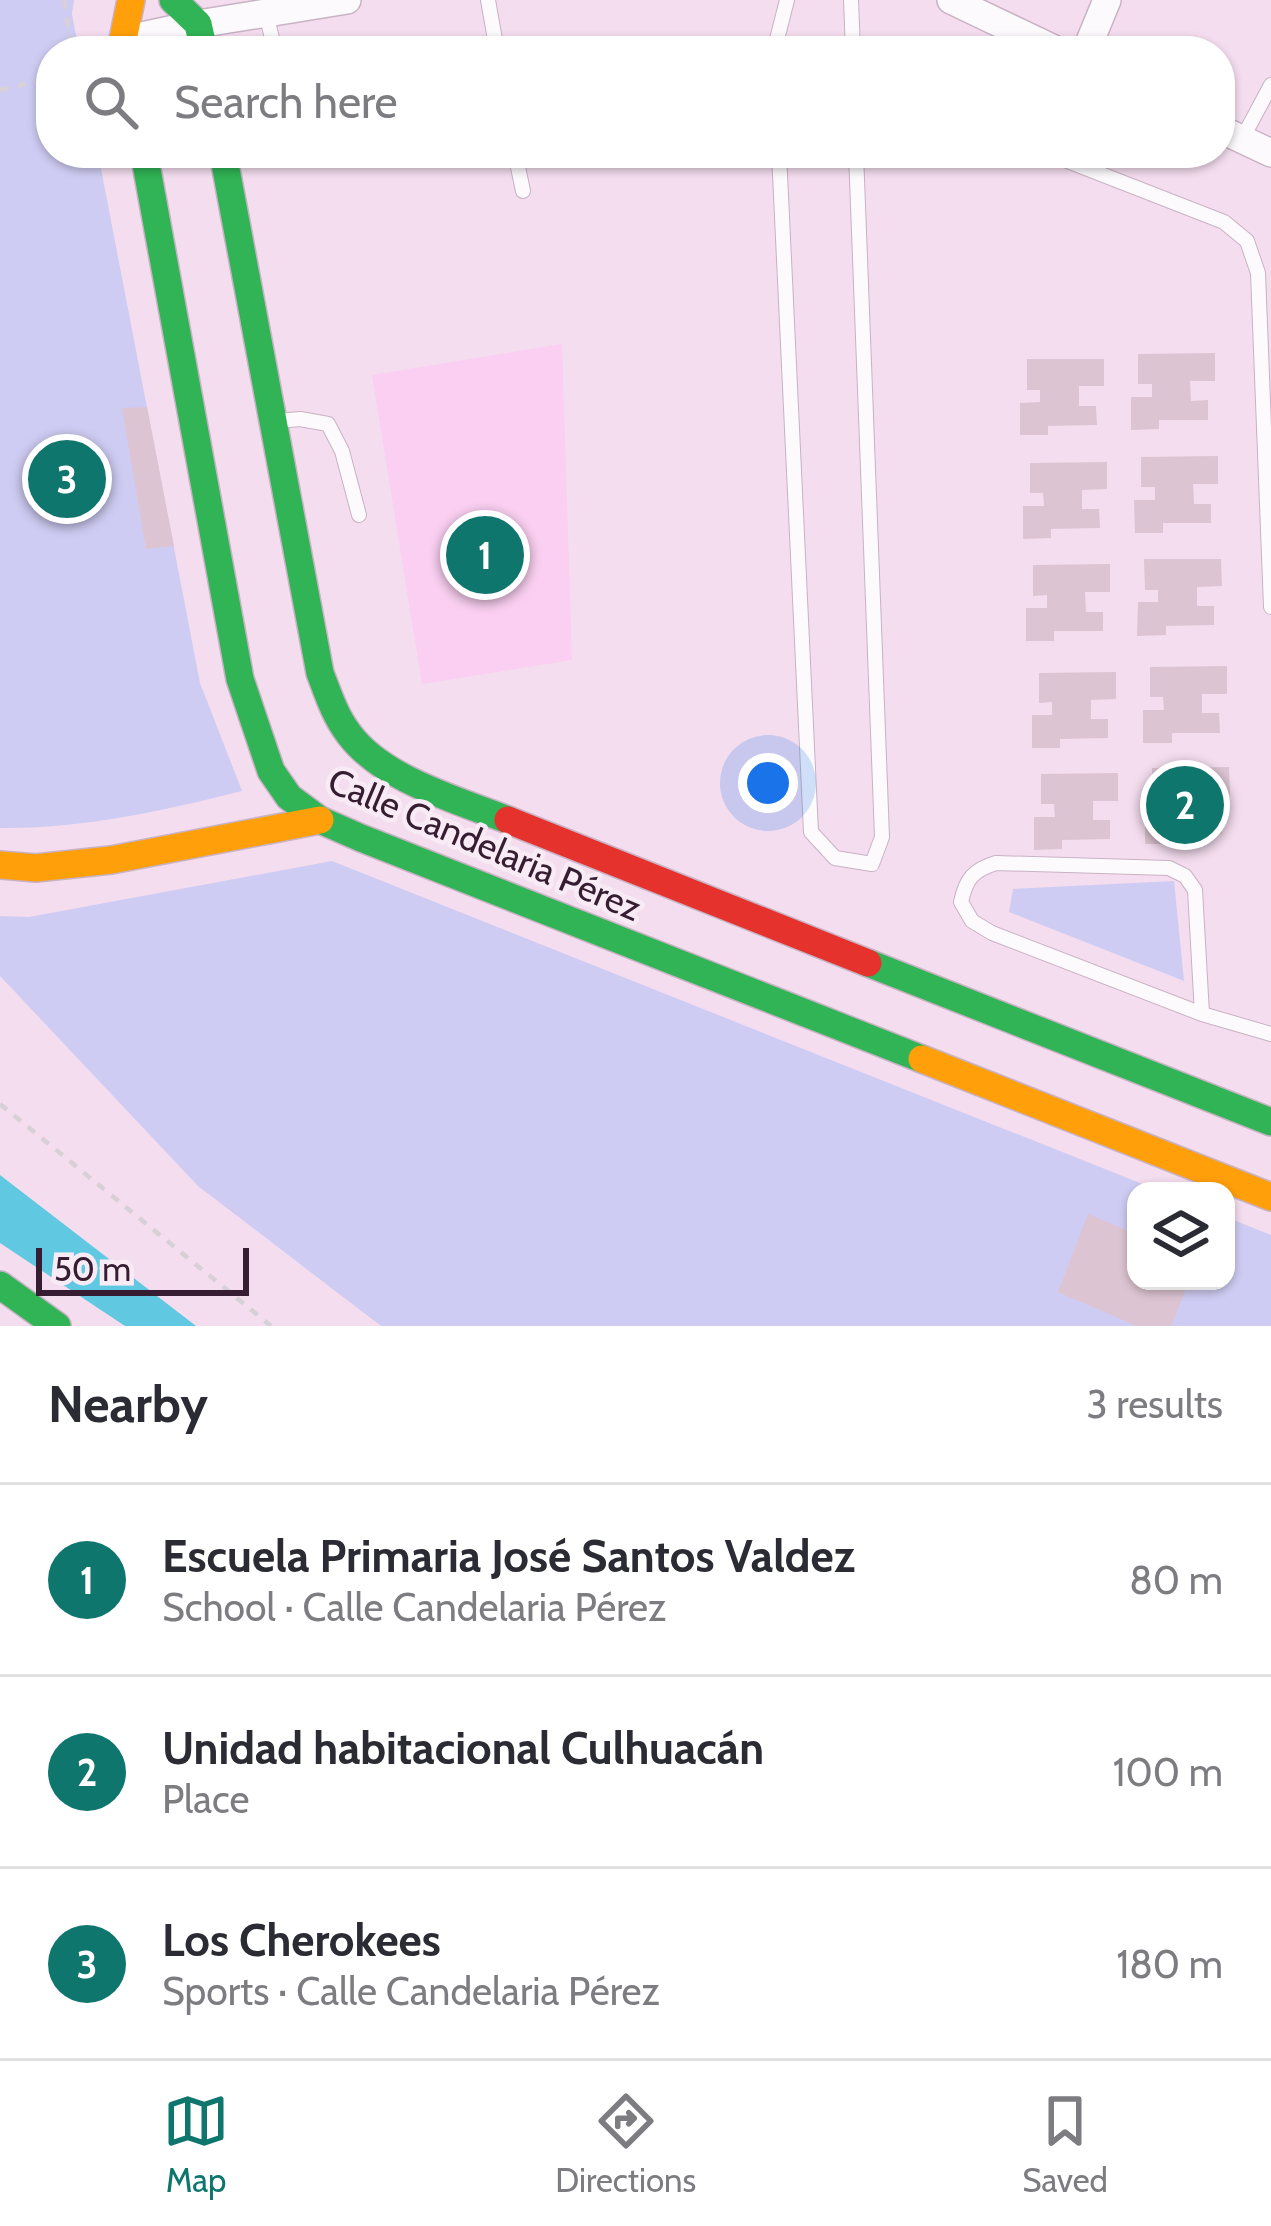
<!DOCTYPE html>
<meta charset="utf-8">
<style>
:root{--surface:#fff;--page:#f7f7f7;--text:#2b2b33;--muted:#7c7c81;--line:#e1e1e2;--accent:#0f766e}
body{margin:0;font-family:Cabin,sans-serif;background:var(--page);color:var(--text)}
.controls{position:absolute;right:36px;bottom:36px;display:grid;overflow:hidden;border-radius:24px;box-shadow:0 3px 9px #0004}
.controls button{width:108px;height:108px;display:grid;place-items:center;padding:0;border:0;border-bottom:3px solid var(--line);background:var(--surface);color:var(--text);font:60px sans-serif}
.scale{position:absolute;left:36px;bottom:30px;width:213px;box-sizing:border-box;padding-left:12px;border:6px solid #361d32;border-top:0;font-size:33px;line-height:42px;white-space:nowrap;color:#361d32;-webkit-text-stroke:9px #f9ebf6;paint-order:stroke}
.you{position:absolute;left:768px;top:783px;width:42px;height:42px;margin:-30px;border:9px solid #fff;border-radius:50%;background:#1a73e8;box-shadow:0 0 0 18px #1a73e833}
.badge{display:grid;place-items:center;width:78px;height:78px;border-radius:50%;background:var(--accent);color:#fff;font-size:39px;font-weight:700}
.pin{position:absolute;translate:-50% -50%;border:6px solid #fff;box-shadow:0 3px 12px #0006}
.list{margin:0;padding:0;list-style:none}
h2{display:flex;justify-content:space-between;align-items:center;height:156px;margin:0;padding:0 48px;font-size:51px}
h2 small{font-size:39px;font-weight:400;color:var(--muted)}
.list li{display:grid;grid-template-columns:78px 1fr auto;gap:36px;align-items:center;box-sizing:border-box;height:192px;padding:0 48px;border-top:3px solid var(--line)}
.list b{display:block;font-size:45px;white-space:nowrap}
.list p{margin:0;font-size:39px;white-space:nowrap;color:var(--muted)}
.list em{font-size:39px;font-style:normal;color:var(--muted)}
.icon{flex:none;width:66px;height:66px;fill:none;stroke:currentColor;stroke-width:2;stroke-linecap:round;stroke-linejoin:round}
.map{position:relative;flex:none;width:1271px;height:1326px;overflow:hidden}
.search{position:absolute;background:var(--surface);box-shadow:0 3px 9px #0004;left:36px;right:36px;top:36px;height:132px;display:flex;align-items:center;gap:30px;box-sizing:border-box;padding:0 42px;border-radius:48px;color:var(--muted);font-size:45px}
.sheet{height:732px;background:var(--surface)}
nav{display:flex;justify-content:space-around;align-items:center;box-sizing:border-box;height:168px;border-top:3px solid var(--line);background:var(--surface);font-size:33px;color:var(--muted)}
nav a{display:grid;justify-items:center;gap:6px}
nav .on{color:var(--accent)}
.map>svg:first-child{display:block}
</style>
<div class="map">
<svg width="1271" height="1326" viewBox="0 0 1271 1326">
<rect width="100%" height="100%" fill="#f4ddef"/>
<polygon fill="#facff1" points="562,344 572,660 422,684 372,375"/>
<g fill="#cfccf3">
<path d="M0,0H74L72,14L79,51H51V153H98L200,683L242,791C162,811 82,829 0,828Z"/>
<polygon points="332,861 1160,1191 1136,1191 1136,1281 1226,1281 1226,1217 1271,1235 1271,1326 381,1326 198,1186 0,976 0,916 29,917"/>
<polygon points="1174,881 1184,981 1009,912 1013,889"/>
</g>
<polygon fill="#60c9e1" points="0,1175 196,1326 125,1326 0,1243"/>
<g fill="#ddc4d2">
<polygon points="1215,353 1215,381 1190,381 1191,401 1208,400 1208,420 1159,420 1159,429 1131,430 1131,397 1152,397 1152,384 1138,384 1138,354"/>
<polygon points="1027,359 1104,359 1104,386 1079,386 1079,406 1096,406 1097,425 1048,426 1048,435 1020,435 1020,403 1040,402 1040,390 1027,390"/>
<polygon points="147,407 174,546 146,549 122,408"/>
<polygon points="1218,456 1218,484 1193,484 1194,504 1211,504 1211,523 1163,523 1163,533 1135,533 1134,500 1155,500 1155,487 1141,487 1141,457"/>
<polygon points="1107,462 1107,489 1082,490 1082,509 1099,509 1100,528 1051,529 1051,538 1023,539 1023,506 1044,506 1043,493 1030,493 1030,463"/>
<polygon points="1144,559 1221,559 1222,586 1197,587 1197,606 1214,606 1214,625 1166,626 1166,635 1137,636 1138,602 1158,602 1158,590 1145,590"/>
<polygon points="1110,564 1110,592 1085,592 1086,612 1103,612 1103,631 1054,631 1054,641 1026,641 1026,608 1047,608 1047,595 1033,596 1033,565"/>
<polygon points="1227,666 1227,694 1202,694 1202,713 1219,713 1220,733 1172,733 1172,743 1143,743 1143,710 1164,710 1163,697 1150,697 1150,667"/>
<polygon points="1116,672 1116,699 1091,700 1091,719 1108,719 1108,738 1060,739 1060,748 1032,748 1032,715 1052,715 1052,702 1039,703 1039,673"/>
<polygon points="1229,767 1230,795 1205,795 1205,815 1222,815 1222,834 1174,834 1174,844 1145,844 1145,811 1166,811 1166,798 1152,799 1152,768"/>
<polygon points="1118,773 1118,801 1093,801 1093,820 1110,820 1110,839 1062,840 1062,849 1034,850 1034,817 1055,817 1054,804 1041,804 1041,774"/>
<polygon points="1088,1214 1136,1234 1136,1281 1189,1281 1171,1326 1137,1326 1058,1292"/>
</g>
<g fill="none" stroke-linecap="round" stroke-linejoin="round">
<g stroke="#c8b2c4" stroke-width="16">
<g id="lane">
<polyline points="488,0 497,51"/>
<polyline points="851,0 853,51"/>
<polyline points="266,13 275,51"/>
<polyline points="774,51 787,0"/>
<polyline points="1242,139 1271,85"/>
<polyline points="515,153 523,191"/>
<polyline points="779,153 811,832 835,858 872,864 882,837 856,153"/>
<polyline points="1047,153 1224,222 1247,241 1258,273 1271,607"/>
<polyline points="278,421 300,419 328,424 342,451 359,515"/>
<path d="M1202,1014L1195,890L1185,876L1169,868L996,863C973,870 966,879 961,902L972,921L992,933L1202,1014L1271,1034"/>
</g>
</g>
<g stroke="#c8b2c4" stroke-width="30">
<g id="street">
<polyline points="951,0 1058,51"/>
<polyline points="123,40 198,24 347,0"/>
<polyline points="1086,51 1107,0"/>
<polyline points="1220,129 1271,153"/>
</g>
</g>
<g stroke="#c8b2c4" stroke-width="30">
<g id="fast">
<polyline points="173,0 198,24 204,51"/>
<polyline points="144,153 240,679 271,771 289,797 320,820 361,838 922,1059"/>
<path d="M223,153L320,673C328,694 335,716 349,734C382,779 457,800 508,820"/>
<polyline points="868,963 1271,1122"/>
<polyline points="0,1285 57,1326"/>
</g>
</g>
<g stroke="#c8b2c4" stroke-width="30">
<g id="slow">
<polyline points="125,51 123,40 131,0"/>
<polyline points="0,865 36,868 111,860 320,820"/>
<polyline points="922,1059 1271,1197"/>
</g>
</g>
<g stroke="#c8b2c4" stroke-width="30">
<polyline id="jam" points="508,820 868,963"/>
</g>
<g stroke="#d7d0d6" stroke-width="4.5" stroke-dasharray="9 9" stroke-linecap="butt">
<polyline points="64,0 72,51"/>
<polyline points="0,90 51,78"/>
<polyline points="0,1104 271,1326"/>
</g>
<use href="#lane" stroke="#fdfafd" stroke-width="14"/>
<use href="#street" stroke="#fdfafd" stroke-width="27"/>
<use href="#fast" stroke="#30b455" stroke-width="27"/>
<use href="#slow" stroke="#ff9f0a" stroke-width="27"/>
<use href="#jam" stroke="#e5322d" stroke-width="27"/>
</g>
<g text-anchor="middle" stroke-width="9" stroke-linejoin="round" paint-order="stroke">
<g font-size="36" fill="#361d32" stroke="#f9ebf6">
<text transform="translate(485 844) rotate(23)" y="13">Calle Candelaria Pérez</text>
</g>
</g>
</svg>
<div class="controls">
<button><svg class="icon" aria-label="layers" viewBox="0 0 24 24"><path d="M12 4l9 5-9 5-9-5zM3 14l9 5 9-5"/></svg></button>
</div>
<div class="scale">50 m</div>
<div class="you"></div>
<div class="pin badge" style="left:485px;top:555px">1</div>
<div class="pin badge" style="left:1185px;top:805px">2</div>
<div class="pin badge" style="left:67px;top:479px">3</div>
<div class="search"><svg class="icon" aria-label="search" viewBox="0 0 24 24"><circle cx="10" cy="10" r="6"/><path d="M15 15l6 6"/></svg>Search here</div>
</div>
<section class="sheet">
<h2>Nearby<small>3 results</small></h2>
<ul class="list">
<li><span class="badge">1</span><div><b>Escuela Primaria José Santos Valdez</b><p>School · Calle Candelaria Pérez</p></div><em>80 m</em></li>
<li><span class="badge">2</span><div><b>Unidad habitacional Culhuacán</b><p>Place</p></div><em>100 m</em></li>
<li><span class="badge">3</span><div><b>Los Cherokees</b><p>Sports · Calle Candelaria Pérez</p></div><em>180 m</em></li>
</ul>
</section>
<nav>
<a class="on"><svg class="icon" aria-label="map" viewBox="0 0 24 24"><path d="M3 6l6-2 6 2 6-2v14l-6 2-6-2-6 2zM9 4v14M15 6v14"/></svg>Map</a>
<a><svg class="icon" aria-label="directions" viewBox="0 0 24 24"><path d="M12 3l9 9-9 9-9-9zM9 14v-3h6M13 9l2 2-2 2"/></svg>Directions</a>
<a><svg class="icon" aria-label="saved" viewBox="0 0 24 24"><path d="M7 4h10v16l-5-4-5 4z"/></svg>Saved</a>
</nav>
